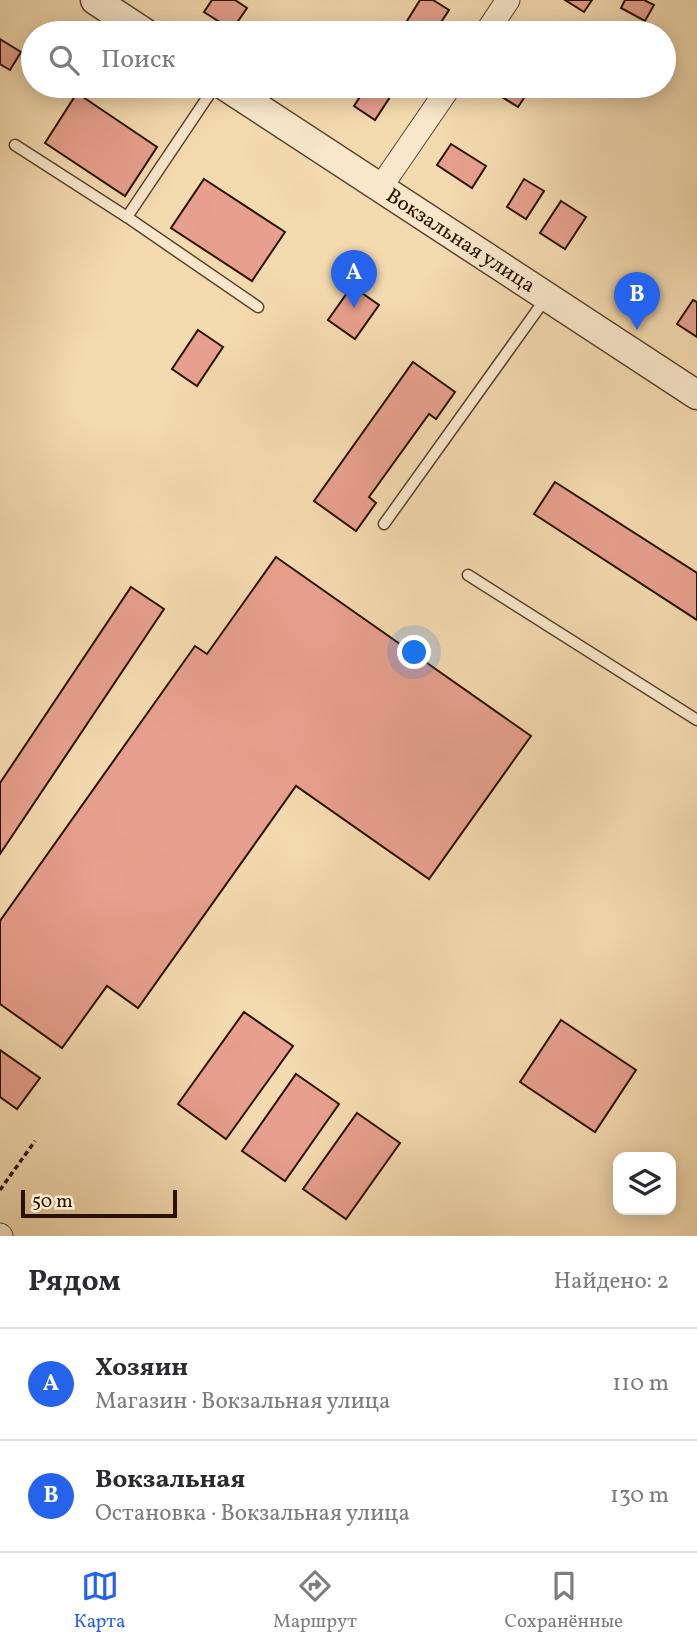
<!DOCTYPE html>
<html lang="ru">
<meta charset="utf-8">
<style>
:root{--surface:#fff;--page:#f2f2f3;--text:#2b2b33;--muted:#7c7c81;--line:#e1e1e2;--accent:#2563eb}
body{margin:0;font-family:Vollkorn,serif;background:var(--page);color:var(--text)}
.controls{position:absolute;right:21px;bottom:21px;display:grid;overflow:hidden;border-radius:14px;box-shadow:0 4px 18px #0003}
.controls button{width:63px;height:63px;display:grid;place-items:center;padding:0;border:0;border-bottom:2px solid var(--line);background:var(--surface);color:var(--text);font:35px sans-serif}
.scale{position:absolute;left:21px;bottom:18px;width:156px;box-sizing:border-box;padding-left:7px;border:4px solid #2a1103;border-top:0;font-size:19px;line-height:24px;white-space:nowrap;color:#2a1103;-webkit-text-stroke:5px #f8e7cb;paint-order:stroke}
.you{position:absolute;left:415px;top:653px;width:24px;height:24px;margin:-18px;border:5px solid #fff;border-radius:50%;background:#1a73e8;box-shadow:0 0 0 10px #1a73e833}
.badge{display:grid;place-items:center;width:46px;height:46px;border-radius:50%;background:var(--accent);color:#fff;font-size:23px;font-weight:700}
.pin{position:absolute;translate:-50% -58px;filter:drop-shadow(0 2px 4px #0008)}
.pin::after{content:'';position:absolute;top:37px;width:24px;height:21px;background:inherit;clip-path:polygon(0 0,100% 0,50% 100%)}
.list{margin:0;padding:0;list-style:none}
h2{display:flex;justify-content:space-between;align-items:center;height:91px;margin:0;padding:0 28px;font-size:30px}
h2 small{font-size:23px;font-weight:400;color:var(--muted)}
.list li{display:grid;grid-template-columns:46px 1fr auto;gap:21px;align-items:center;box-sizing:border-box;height:112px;padding:0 28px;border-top:2px solid var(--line)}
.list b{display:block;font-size:26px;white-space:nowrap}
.list p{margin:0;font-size:23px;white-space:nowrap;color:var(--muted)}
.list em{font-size:23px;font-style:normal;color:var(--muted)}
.icon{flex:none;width:38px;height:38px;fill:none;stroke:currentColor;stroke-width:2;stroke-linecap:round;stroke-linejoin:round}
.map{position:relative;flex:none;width:697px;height:1236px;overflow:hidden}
.search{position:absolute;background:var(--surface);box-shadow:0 4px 18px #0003;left:21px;right:21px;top:21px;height:77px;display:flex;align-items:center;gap:18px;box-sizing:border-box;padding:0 24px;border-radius:38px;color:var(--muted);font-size:26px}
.sheet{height:315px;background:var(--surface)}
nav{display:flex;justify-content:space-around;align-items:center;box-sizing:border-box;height:98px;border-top:2px solid var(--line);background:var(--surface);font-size:19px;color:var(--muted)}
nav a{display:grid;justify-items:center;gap:4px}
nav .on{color:var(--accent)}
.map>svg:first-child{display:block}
</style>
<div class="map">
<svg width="697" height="1236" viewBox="0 0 697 1236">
<rect width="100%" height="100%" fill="#f4daaf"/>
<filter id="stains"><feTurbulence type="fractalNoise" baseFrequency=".00286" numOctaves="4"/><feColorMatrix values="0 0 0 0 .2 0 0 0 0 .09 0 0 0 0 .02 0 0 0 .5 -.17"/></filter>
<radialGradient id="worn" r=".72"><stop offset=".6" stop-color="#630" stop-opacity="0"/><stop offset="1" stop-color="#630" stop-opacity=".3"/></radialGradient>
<g fill="#e7a08d" stroke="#2a1103" stroke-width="2">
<polygon points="212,0 235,0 247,8 232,30 204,12"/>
<polygon points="420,0 433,0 449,10 434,33 426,33 407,21"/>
<polygon points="565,0 592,0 584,12"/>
<polygon points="625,0 644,0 654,5 645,21 621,8"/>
<polygon points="530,24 544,33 525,33"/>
<polygon points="0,39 21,52 10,70 0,64"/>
<polygon points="367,86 373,86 390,97 375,120 354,106"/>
<polygon points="491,86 532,86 518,107 489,89"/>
<polygon points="77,93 157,147 125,196 45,143"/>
<polygon points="451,144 486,166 472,188 437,165"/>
<polygon points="204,179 285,232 252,281 171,228"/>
<polygon points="524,179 544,191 526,219 507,207"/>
<polygon points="561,201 586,217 565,249 540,233"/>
<polygon points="352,286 379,305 355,339 328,320"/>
<polygon points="693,300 697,302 697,337 677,324"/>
<polygon points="198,330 223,347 197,386 172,369"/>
<polygon points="413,362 455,392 436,419 429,414 369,497 376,503 356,531 314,501"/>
<polygon points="555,482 697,573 697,620 534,514"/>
<polygon points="276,557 531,736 429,879 296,786 138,1008 107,986 62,1048 0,1004 0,921 195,646 207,654"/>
<polygon points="131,587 164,609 0,854 0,783"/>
<polygon points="244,1012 293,1046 226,1139 178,1104"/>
<polygon points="561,1020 636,1070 595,1132 520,1082"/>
<polygon points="0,1050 40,1078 17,1109 0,1097"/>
<polygon points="296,1074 339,1104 285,1181 242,1151"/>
<polygon points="357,1113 400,1143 346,1219 303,1189"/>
</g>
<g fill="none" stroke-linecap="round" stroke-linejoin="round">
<g stroke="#5c432e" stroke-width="13">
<g id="service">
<polyline points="15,145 127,217 258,307"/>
<polyline points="127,217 215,86"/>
<polyline points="384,524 546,298"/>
<polyline points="468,575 697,720"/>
</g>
</g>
<g stroke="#5c432e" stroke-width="25">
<g id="minor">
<polyline points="486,33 508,0"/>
<polyline points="380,188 450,86"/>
<polyline points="0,1235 1,1236"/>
</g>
</g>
<g stroke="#5c432e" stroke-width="31">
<g id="tertiary">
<polyline points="95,0 145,33"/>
<polyline points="225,86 697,395"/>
</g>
</g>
<polyline stroke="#2a1103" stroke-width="3.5" stroke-dasharray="5 3.5" stroke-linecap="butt" points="0,1190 35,1141"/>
<use href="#service" stroke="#f8e7cb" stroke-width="10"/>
<use href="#minor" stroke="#f8e7cb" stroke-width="23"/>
<use href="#tertiary" stroke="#f8e7cb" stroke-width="28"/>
</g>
<g text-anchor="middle" stroke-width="5" stroke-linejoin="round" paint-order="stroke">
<g font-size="21" fill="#2a1103" stroke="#f8e7cb">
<text transform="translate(461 240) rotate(33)" y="7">Вокзальная улица</text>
</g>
</g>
<rect width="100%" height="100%" filter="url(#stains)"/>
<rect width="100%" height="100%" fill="url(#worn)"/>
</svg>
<div class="controls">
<button><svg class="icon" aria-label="layers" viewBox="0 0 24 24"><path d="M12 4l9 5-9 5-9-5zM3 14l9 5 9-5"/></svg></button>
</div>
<div class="scale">50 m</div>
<div class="you"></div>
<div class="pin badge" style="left:354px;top:308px">A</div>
<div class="pin badge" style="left:637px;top:330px">B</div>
<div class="search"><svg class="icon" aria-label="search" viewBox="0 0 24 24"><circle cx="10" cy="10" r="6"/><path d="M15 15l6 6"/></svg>Поиск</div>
</div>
<section class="sheet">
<h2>Рядом<small>Найдено: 2</small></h2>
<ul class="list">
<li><span class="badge">A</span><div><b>Хозяин</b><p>Магазин · Вокзальная улица</p></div><em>110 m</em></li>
<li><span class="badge">B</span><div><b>Вокзальная</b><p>Остановка · Вокзальная улица</p></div><em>130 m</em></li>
</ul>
</section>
<nav>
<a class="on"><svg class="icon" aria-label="map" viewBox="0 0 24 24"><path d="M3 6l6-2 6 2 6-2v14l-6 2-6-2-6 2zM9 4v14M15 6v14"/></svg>Карта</a>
<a><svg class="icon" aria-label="directions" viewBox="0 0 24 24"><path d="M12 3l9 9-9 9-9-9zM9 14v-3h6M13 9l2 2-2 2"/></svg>Маршрут</a>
<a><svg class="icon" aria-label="saved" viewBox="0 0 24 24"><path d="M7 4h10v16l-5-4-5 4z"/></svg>Сохранённые</a>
</nav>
